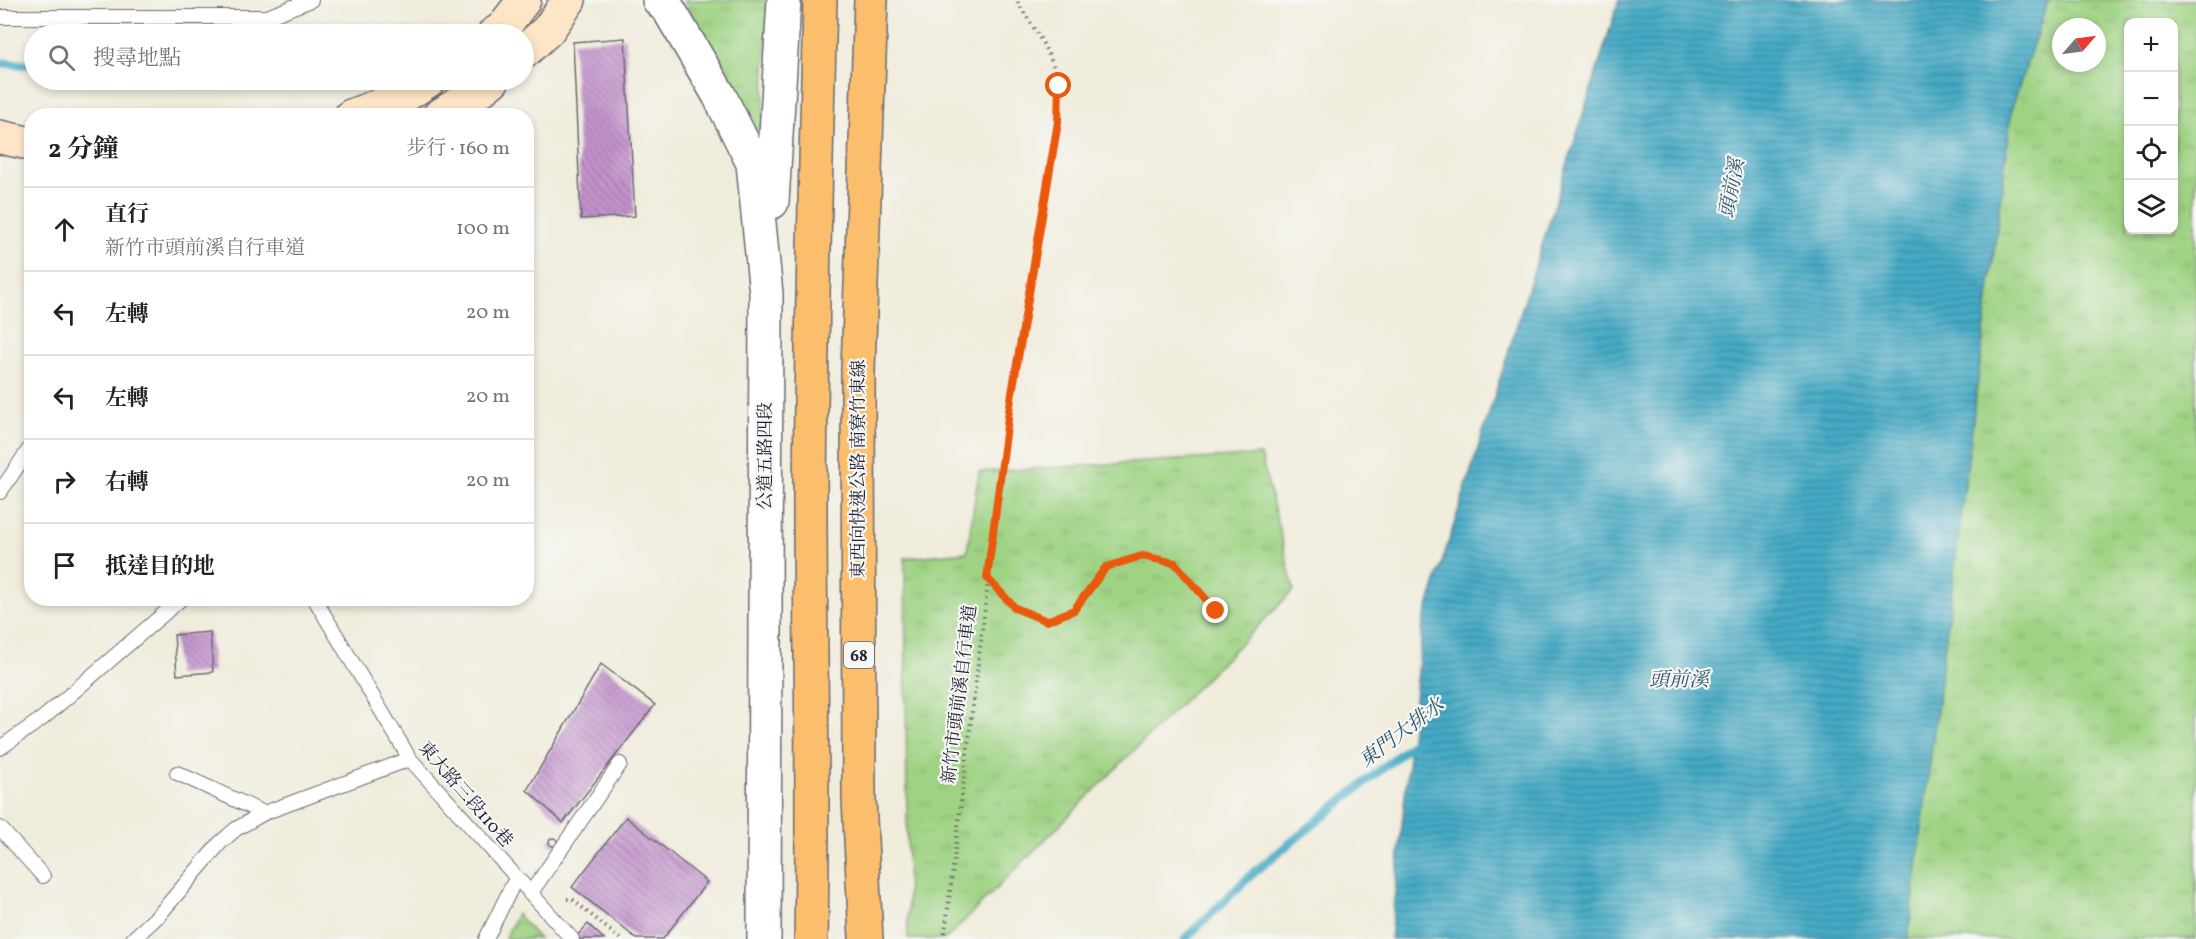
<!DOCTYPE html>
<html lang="zh-TW">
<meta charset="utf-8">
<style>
:root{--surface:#fff;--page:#f6f6f6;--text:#222;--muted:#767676;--line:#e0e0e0}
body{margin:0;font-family:Vollkorn,"Noto Serif TC",serif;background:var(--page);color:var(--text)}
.controls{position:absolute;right:18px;top:18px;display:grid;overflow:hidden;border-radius:12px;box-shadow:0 3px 9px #0003}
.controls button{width:54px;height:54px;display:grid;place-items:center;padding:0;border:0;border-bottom:2px solid var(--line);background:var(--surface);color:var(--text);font:30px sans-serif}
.compass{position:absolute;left:2052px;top:18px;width:54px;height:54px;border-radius:50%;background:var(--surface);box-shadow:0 3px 9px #0003;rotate:62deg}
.stop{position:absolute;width:18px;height:18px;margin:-14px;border:4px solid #ea580c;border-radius:50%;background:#fff}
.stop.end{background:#ea580c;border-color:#fff;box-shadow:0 2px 6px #0008}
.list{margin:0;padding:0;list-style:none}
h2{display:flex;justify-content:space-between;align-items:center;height:78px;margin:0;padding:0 24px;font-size:26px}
h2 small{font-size:20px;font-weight:400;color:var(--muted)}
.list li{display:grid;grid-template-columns:39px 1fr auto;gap:18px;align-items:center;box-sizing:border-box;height:84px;padding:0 24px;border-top:2px solid var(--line)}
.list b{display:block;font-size:22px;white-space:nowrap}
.list p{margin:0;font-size:20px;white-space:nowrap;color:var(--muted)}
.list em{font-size:20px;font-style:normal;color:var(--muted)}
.icon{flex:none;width:33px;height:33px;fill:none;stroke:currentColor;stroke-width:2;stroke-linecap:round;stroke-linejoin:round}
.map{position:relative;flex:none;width:2196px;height:939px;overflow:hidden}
.search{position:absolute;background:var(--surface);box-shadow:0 3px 9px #0003;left:24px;top:24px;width:510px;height:66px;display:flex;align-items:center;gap:15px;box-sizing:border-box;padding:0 21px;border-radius:33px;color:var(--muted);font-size:22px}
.panel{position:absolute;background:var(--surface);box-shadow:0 3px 9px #0003;left:24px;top:108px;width:510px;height:498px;border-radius:24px}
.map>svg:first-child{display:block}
</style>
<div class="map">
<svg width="2196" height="939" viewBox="0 0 2196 939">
<defs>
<pattern id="grass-tufts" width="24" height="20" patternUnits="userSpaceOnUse" patternTransform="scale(1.5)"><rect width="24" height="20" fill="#9fd383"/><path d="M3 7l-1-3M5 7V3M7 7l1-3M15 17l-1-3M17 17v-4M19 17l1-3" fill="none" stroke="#89b572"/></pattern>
<pattern id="park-crowns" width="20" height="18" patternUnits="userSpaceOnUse" patternTransform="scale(1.5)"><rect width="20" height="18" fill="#9fd383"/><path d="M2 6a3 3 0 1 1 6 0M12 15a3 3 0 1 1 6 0" fill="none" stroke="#89b572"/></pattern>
<pattern id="water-rules" width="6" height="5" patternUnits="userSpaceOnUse" patternTransform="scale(1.5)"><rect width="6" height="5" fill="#45aac5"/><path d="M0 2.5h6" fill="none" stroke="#398aa1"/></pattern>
<pattern id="building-back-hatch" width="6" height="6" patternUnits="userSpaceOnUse" patternTransform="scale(1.5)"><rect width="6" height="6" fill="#c393cc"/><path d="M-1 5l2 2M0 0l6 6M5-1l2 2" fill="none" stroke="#9e78a7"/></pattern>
</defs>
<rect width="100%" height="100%" fill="#f6f6f2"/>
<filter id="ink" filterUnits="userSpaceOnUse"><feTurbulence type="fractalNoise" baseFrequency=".0167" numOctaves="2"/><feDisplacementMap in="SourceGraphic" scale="12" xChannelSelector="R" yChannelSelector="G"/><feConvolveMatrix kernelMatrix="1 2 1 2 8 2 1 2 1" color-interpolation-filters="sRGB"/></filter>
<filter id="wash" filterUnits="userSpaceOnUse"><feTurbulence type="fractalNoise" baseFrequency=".008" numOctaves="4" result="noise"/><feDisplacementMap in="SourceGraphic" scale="24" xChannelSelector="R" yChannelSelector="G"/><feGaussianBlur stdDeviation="1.35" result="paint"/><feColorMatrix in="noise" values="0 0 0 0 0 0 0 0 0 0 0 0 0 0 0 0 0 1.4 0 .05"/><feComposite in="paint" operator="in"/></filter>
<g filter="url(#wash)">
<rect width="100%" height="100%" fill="#f0ecdb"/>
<g fill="url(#grass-tufts)" stroke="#607a5f" stroke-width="1.5" fill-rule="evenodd">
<polygon points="684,0 768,0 762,150"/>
<path d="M2048,0H2196V939H1908L2012,107ZM2128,22H2174V230H2128ZM2061,27H2097V63H2061Z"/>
<polygon points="1261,455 1294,590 946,939 908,939 905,558 967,552 979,472"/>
</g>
<polygon fill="url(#park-crowns)" stroke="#607a5f" stroke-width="1.5" points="517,914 539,939 505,939"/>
<polygon fill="url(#water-rules)" stroke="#346680" stroke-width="1.5" points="1619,0 2048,0 2012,107 1908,939 1390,939 1423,623"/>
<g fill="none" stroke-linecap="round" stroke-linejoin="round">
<g stroke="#45aac5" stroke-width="9">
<polyline points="403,34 407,33"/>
<polyline points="0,63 34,65"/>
<polyline points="1185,939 1253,873 1420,738"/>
</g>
</g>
<g id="blocks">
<g fill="url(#building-back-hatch)">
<polygon points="625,38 635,216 581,219 573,42"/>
<polygon points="210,632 213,672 177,675 174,635"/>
<polygon points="601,664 655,705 563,823 527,790"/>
<polygon points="626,817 707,882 663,939 637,939 572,887"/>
<circle cx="553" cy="842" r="4"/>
<polygon points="588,924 604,939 574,939"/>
</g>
</g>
</g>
<g filter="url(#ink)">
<use href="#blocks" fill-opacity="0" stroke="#6a6973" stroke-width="1.5"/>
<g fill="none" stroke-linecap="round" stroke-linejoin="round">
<g stroke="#6a6973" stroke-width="16">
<g id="service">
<polyline points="0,17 267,17 311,0"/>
<polyline points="0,492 32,445"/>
<polyline points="314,598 410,759 572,939"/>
<polyline points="0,748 43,718 182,598"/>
<polyline points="177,773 264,813"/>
<polyline points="0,828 43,876"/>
<polyline points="530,894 620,764"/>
<polyline points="133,939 159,915 220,843 236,829 264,813 410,759"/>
<polyline points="486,939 516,878"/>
</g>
</g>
<g stroke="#6a6973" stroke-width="36">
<g id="tertiary">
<polyline points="659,0 669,10 719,95 753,163 766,294 764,939"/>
<polyline points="772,202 784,0"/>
</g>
</g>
<g stroke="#6a6973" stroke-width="36">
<g id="secondary">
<polyline points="494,34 502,29 524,0"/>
<polyline points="524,52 548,30 569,0"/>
<polyline points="351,116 404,96 429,80"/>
<polyline points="439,116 482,89 493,80"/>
<polyline points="0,137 32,144"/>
</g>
</g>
<g stroke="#6a6973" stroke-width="36">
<g id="trunk">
<path d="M811,939C814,793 810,646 810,500C811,333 816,167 820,0"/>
<polyline points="866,939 859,799 858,370 871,0"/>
</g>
</g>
<g stroke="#6a6973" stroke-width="4" stroke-dasharray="1.5 4.5" stroke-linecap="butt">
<polyline points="988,578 1015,608 1047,621 1074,610 1106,567 1142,556 1175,563 1216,611"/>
<polyline points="567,899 572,899 620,939"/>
<path d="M946,939L945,933L1009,411L1058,122C1059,110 1061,96 1059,84C1051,52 1033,27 1016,0"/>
</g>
<use href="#service" stroke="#fff" stroke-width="14"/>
<use href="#tertiary" stroke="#fff" stroke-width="33"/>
<use href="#secondary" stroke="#fde5c5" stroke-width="33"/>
<use href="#trunk" stroke="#fabe6d" stroke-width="33"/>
</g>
</g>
<g fill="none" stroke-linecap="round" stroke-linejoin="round" filter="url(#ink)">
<polyline stroke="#ea580c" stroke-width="8" points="1059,86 1058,122 1009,411 987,578 1015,608 1047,621 1074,610 1106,567 1142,556 1175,563 1216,611"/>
</g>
<g text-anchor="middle" stroke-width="4.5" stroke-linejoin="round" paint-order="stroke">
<rect fill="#f6f6f2" stroke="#626272" stroke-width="1.5" x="844" y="642" width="30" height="26" rx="4.5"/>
<g font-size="16" font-weight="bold" fill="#22223b">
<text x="859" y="661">68</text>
</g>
<g font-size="18" fill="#22223b" stroke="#f6f6f2">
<text transform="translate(765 456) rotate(-90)" y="6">公道五路四段</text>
<text transform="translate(858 469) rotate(-90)" y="6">東西向快速公路 南寮竹東線</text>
<text transform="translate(959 694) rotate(-83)" y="6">新竹市頭前溪自行車道</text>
<text transform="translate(466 794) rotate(49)" y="6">東大路三段110巷</text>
</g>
<g font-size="20" font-style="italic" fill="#305872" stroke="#f6f6f2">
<text transform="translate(1731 188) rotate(-79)" y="7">頭前溪</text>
<text x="1679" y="686">頭前溪</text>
<text transform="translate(1401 732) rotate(-37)" y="7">東門大排水</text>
</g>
</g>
</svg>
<div class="controls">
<button>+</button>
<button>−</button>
<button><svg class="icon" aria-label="locate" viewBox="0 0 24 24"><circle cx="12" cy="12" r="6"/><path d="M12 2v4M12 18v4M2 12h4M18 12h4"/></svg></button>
<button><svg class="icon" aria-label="layers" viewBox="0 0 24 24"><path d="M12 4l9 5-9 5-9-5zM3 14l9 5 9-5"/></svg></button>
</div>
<svg class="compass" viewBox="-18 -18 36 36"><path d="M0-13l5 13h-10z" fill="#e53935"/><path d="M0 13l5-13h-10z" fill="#767676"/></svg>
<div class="stop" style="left:1059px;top:86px"></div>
<div class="stop end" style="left:1216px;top:611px"></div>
<div class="search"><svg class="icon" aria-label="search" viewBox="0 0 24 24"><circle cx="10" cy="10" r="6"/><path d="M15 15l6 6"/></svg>搜尋地點</div>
<section class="panel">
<h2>2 分鐘<small>步行 · 160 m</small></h2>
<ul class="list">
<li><svg class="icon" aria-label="ahead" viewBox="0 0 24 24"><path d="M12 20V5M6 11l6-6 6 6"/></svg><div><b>直行</b><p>新竹市頭前溪自行車道</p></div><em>100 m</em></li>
<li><svg class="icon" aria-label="left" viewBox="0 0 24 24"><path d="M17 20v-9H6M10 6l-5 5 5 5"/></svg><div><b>左轉</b></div><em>20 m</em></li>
<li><svg class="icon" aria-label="left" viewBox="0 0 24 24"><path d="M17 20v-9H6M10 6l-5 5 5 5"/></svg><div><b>左轉</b></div><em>20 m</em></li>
<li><svg class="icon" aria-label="right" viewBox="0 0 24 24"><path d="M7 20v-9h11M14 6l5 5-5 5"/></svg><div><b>右轉</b></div><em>20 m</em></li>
<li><svg class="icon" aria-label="arrive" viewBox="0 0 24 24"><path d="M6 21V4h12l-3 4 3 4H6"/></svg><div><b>抵達目的地</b></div></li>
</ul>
</section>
</div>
